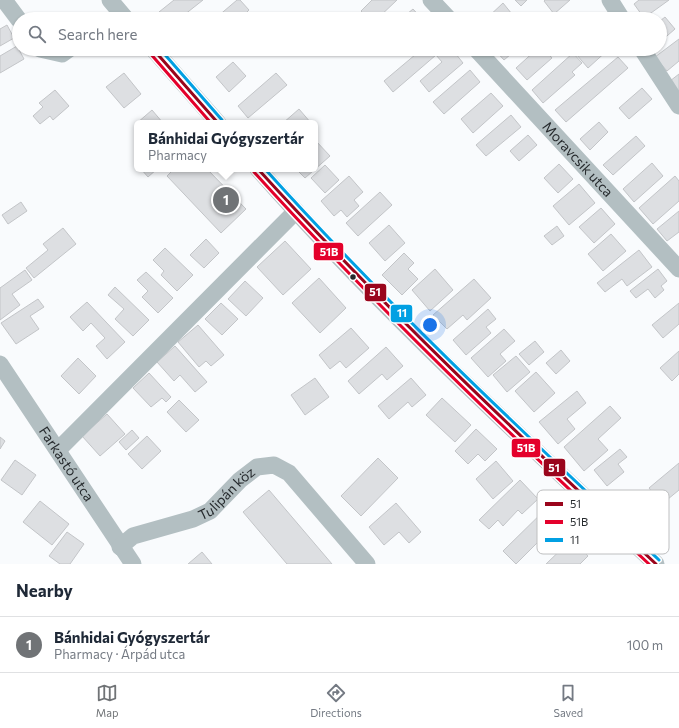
<!DOCTYPE html>
<meta charset="utf-8">
<style>
:root{--surface:#fff;--page:#f6f6f7;--text:#1f2937;--muted:#747a83;--line:#e0e1e3;--accent:#707376}
body{margin:0;font-family:Commissioner,sans-serif;background:var(--page);color:var(--text)}
.you{position:absolute;left:430px;top:325px;width:14px;height:14px;margin:-10px;border:3px solid #fff;border-radius:50%;background:#1a73e8;box-shadow:0 0 0 6px #1a73e833}
.badge{display:grid;place-items:center;width:26px;height:26px;border-radius:50%;background:var(--accent);color:#fff;font-size:13px;font-weight:700}
.pin{position:absolute;translate:-50% -50%;border:2px solid #fff;box-shadow:0 1px 4px #0006}
.popup{position:absolute;left:134px;top:120px;width:184px;height:52px;box-sizing:border-box;display:grid;place-content:center;border-radius:6px;background:var(--surface);filter:drop-shadow(0 1px 3px #0005);font-size:13px;white-space:nowrap;color:var(--muted)}
.popup b{font-size:15px;color:var(--text)}
.popup::after{content:'';position:absolute;left:50%;top:100%;margin-left:-8px;border:8px solid transparent;border-top-color:var(--surface)}
.list{margin:0;padding:0;list-style:none}
h2{display:flex;justify-content:space-between;align-items:center;height:52px;margin:0;padding:0 16px;font-size:17px}
h2 small{font-size:13px;font-weight:400;color:var(--muted)}
.list li{display:grid;grid-template-columns:26px 1fr auto;gap:12px;align-items:center;box-sizing:border-box;height:56px;padding:0 16px;border-top:1px solid var(--line)}
.list b{display:block;font-size:15px;white-space:nowrap}
.list p{margin:0;font-size:13px;white-space:nowrap;color:var(--muted)}
.list em{font-size:13px;font-style:normal;color:var(--muted)}
.icon{flex:none;width:22px;height:22px;fill:none;stroke:currentColor;stroke-width:2;stroke-linecap:round;stroke-linejoin:round}
.map{position:relative;flex:none;width:679px;height:564px;overflow:hidden}
.search{position:absolute;background:var(--surface);box-shadow:0 1px 3px #0004;left:12px;right:12px;top:12px;height:44px;display:flex;align-items:center;gap:10px;box-sizing:border-box;padding:0 14px;border-radius:22px;color:var(--muted);font-size:15px}
.sheet{height:108px;background:var(--surface)}
nav{display:flex;justify-content:space-around;align-items:center;box-sizing:border-box;height:56px;border-top:1px solid var(--line);background:var(--surface);font-size:11px;color:var(--muted)}
nav a{display:grid;justify-items:center;gap:2px}
nav .on{color:var(--accent)}
.map>svg:first-child{display:block}
</style>
<div class="map">
<svg width="679" height="564" viewBox="0 0 679 564">
<rect width="100%" height="100%" fill="#f9fbfd"/>
<g fill="#dddfe2" stroke="#c3c5c8">
<polygon points="174,0 203,0 179,19 165,19 159,12"/>
<polygon points="237,0 240,0 249,10 240,19 219,19 217,17"/>
<polygon points="372,0 397,0 377,19 369,19 361,11"/>
<polygon points="515,0 527,0 521,6"/>
<polygon points="545,0 570,0 554,14 544,1"/>
<polygon points="639,0 669,0 644,18 634,4"/>
<polygon points="503,3 516,19 486,19"/>
<polygon points="413,9 422,19 401,19"/>
<polygon points="665,17 675,29 660,42 660,21"/>
<polygon points="7,25 14,38 0,46 0,29"/>
<polygon points="679,39 679,61 667,71 655,57"/>
<polygon points="17,46 24,59 0,73 0,56"/>
<polygon points="422,49 452,49 463,63 429,92 420,81 442,62 436,55 393,92 384,81"/>
<polygon points="494,49 531,49 523,56 517,49 504,60"/>
<polygon points="537,49 544,49 552,58 527,80 516,68"/>
<polygon points="581,49 609,49 588,68 576,54"/>
<polygon points="573,53 582,63 572,72 575,75 543,103 532,90"/>
<polygon points="618,57 628,68 566,122 555,110"/>
<polygon points="233,62 246,76 229,92 216,77"/>
<polygon points="470,70 480,82 444,114 433,102"/>
<polygon points="124,73 141,94 124,108 106,87"/>
<polygon points="276,73 287,85 248,118 238,106"/>
<polygon points="679,74 679,93 670,81"/>
<polygon points="642,88 652,99 629,119 619,108"/>
<polygon points="55,90 69,106 53,120 50,116 40,124 33,116 43,107 39,103"/>
<polygon points="491,93 503,106 473,133 461,119"/>
<polygon points="299,109 311,123 283,123"/>
<polygon points="152,110 163,123 137,123"/>
<polygon points="511,115 521,127 486,156 476,145"/>
<polygon points="599,122 608,132 590,150 580,139"/>
<polygon points="528,135 537,145 519,161 510,151"/>
<polygon points="636,136 645,146 613,175 603,165"/>
<polygon points="316,141 330,156 305,178 296,169 315,169"/>
<polygon points="652,163 663,176 634,202 623,189"/>
<polygon points="559,164 573,179 558,193 544,178"/>
<polygon points="325,165 339,180 325,193 311,178"/>
<polygon points="141,169 157,169 148,177"/>
<polygon points="174,169 207,169 246,209 221,233 167,176"/>
<polygon points="349,176 363,192 354,200 359,206 347,217 341,210 334,216 321,201"/>
<polygon points="675,176 679,181 679,201 653,224 639,208"/>
<polygon points="579,184 595,203 569,225 553,206"/>
<polygon points="380,192 392,205 358,236 346,223"/>
<polygon points="21,202 27,211 8,224 2,215"/>
<polygon points="601,208 615,224 594,243 579,227"/>
<polygon points="679,211 679,232 667,241 657,229"/>
<polygon points="389,225 405,243 385,261 369,243"/>
<polygon points="557,226 564,236 552,245 544,236"/>
<polygon points="63,228 76,244 34,278 26,268 48,250 43,244"/>
<polygon points="611,234 626,251 603,271 588,254"/>
<polygon points="206,239 219,253 204,268 190,255"/>
<polygon points="285,241 311,269 283,295 257,267"/>
<polygon points="165,248 193,275 177,291 161,275 164,271 153,260"/>
<polygon points="639,250 652,267 627,286 622,279 605,292 597,283"/>
<polygon points="404,253 414,263 408,269 418,279 402,295 382,275"/>
<polygon points="435,269 453,290 430,311 412,290"/>
<polygon points="658,269 667,281 661,286 664,290 655,298 648,289 636,298 630,291"/>
<polygon points="25,270 32,280 12,294 20,305 0,320 0,288"/>
<polygon points="146,272 173,298 158,313 142,297 148,291 137,280"/>
<polygon points="319,278 346,308 320,333 292,303"/>
<polygon points="474,279 491,298 467,320 463,315 447,329 433,315"/>
<polygon points="245,281 263,298 246,316 228,299"/>
<polygon points="115,287 149,320 133,336 115,319 124,309 108,295"/>
<polygon points="38,299 44,307 30,316 39,329 16,344 1,323"/>
<polygon points="87,302 125,342 107,359 96,346 105,338 91,323 83,331 70,317"/>
<polygon points="221,303 238,319 222,335 205,319"/>
<polygon points="679,303 679,324 663,338 652,325"/>
<polygon points="488,309 496,319 486,327 491,333 466,355 453,340"/>
<polygon points="198,325 224,355 211,366 206,361 199,367 178,342"/>
<polygon points="351,328 369,348 346,368 340,361 330,369 319,355"/>
<polygon points="504,329 515,341 500,354 506,361 488,377 471,358"/>
<polygon points="535,341 544,352 529,365 519,354"/>
<polygon points="175,346 207,382 195,392 180,375 174,381 157,362"/>
<polygon points="386,347 403,366 387,380 382,374 359,394 348,381"/>
<polygon points="561,350 570,361 556,374 546,363"/>
<polygon points="679,351 679,374 672,381 660,368"/>
<polygon points="516,356 530,372 507,392 493,375"/>
<polygon points="78,358 96,376 79,394 61,376"/>
<polygon points="536,372 555,393 534,412 515,391"/>
<polygon points="149,373 171,397 166,402 162,398 151,407 133,388"/>
<polygon points="315,378 329,397 305,415 291,395"/>
<polygon points="411,378 426,395 412,407 408,402 389,419 378,406"/>
<polygon points="577,391 586,403 567,419 575,429 558,444 539,422"/>
<polygon points="442,398 471,425 455,442 426,415"/>
<polygon points="179,400 199,420 186,432 167,412"/>
<polygon points="610,406 621,418 598,439 608,450 584,471 564,447"/>
<polygon points="107,414 125,434 100,456 82,436"/>
<polygon points="476,429 497,449 485,461 478,454 468,464 455,451"/>
<polygon points="132,430 139,438 126,450 119,442"/>
<polygon points="147,436 161,451 142,469 128,454"/>
<polygon points="0,437 5,441 0,449"/>
<polygon points="620,449 627,457 618,464 624,472 607,486 594,470"/>
<polygon points="378,458 398,478 361,516 341,496"/>
<polygon points="15,460 36,475 22,495 1,480"/>
<polygon points="496,461 513,481 493,499 476,479"/>
<polygon points="679,463 679,490 662,504 649,488"/>
<polygon points="520,480 538,499 522,514 518,510 503,526 498,520 489,529 479,520"/>
<polygon points="269,490 332,564 287,564 243,512"/>
<polygon points="40,501 69,524 52,545 23,522"/>
<polygon points="554,501 566,514 516,564 503,551"/>
<polygon points="396,503 421,532 409,543 399,532 384,545 369,527"/>
<polygon points="67,532 84,544 70,564 60,564 49,556"/>
<polygon points="572,539 588,556 580,564 546,564"/>
<polygon points="202,552 212,564 188,564"/>
</g>
<g fill="none" stroke-linecap="round" stroke-linejoin="round">
<g stroke="#b3bfc2" stroke-width="17">
<polyline points="4,0 19,20"/>
<polyline points="110,0 126,19"/>
<polyline points="431,0 449,19"/>
<polyline points="610,0 622,19"/>
<polyline points="40,49 62,54 69,49"/>
<polyline points="153,49 218,123"/>
<path id="s1" d="M476,49L679,269"/>
<polyline points="642,49 679,106"/>
<path d="M258,169C382,310 520,436 656,564"/>
<path id="s2" d="M0,364L133,564"/>
<polyline points="58,450 296,211"/>
<path id="s3" d="M120,547L133,536L193,519L210,511L240,480L257,467L274,465L289,473L367,564"/>
</g>
<g stroke="#fff" stroke-width="6">
<g id="bus-1">
<polyline points="153,49 218,123"/>
<path d="M258,169C384,308 520,436 656,564"/>
</g>
</g>
<g stroke="#fff" stroke-width="6">
<g id="bus-2">
<polyline points="149,52 211,123"/>
<path d="M254,172C379,310 513,437 649,564"/>
</g>
</g>
<g stroke="#fff" stroke-width="6">
<g id="bus-3">
<polyline points="160,49 222,120"/>
<path d="M265,169C389,307 524,433 659,560"/>
</g>
</g>
<use href="#bus-1" stroke="#9a051c" stroke-width="3"/>
<use href="#bus-2" stroke="#e4002b" stroke-width="3"/>
<use href="#bus-3" stroke="#01a0e3" stroke-width="3"/>
</g>
<circle fill="#262a2d" stroke="#fff" stroke-width="1.5" cx="353" cy="277" r="3.5"/>
<g text-anchor="middle" stroke-width="3.5" stroke-linejoin="round" paint-order="stroke">
<g font-size="14" fill="#262a2d" stroke="#fff">
<text dy="5" stroke="none"><textPath href="#s1" startOffset="150">Moravcsik utca</textPath></text>
<text dy="5" stroke="none"><textPath href="#s2" startOffset="120">Farkastó utca</textPath></text>
<text dy="5" stroke="none"><textPath href="#s3" startOffset="122">Tulipán köz</textPath></text>
</g>
</g>
<rect x="537" y="490" width="132" height="64" rx="6" fill="#fff" stroke="#bebfc0" stroke-width="1"/>
<rect x="545" y="502" width="18" height="4" fill="#9a051c"/>
<rect x="545" y="520" width="18" height="4" fill="#e4002b"/>
<rect x="545" y="538" width="18" height="4" fill="#01a0e3"/>
<g font-size="11" fill="#262a2d">
<text x="570" y="508">51</text>
<text x="570" y="526">51B</text>
<text x="570" y="544">11</text>
</g>
<g stroke="#fff" stroke-width="1.5">
<rect x="313" y="242" width="31" height="19" rx="4" fill="#e4002b"/>
<rect x="364" y="283" width="23" height="19" rx="4" fill="#9a051c"/>
<rect x="390" y="304" width="23" height="19" rx="4" fill="#01a0e3"/>
<rect x="511" y="438" width="30" height="20" rx="4" fill="#e4002b"/>
<rect x="543" y="458" width="23" height="19" rx="4" fill="#9a051c"/>
</g>
<g font-size="11" text-anchor="middle" font-weight="bold" fill="#fff">
<text x="329" y="256">51B</text>
<text x="375" y="296">51</text>
<text x="402" y="317">11</text>
<text x="526" y="452">51B</text>
<text x="554" y="472">51</text>
</g>
</svg>
<div class="you"></div>
<div class="pin badge" style="left:226px;top:200px">1</div>
<div class="popup"><b>Bánhidai Gyógyszertár</b>Pharmacy</div>
<div class="search"><svg class="icon" aria-label="search" viewBox="0 0 24 24"><circle cx="10" cy="10" r="6"/><path d="M15 15l6 6"/></svg>Search here</div>
</div>
<section class="sheet">
<h2>Nearby<small></small></h2>
<ul class="list">
<li><span class="badge">1</span><div><b>Bánhidai Gyógyszertár</b><p>Pharmacy · Árpád utca</p></div><em>100 m</em></li>
</ul>
</section>
<nav>
<a class="on"><svg class="icon" aria-label="map" viewBox="0 0 24 24"><path d="M3 6l6-2 6 2 6-2v14l-6 2-6-2-6 2zM9 4v14M15 6v14"/></svg>Map</a>
<a><svg class="icon" aria-label="directions" viewBox="0 0 24 24"><path d="M12 3l9 9-9 9-9-9zM9 14v-3h6M13 9l2 2-2 2"/></svg>Directions</a>
<a><svg class="icon" aria-label="saved" viewBox="0 0 24 24"><path d="M7 4h10v16l-5-4-5 4z"/></svg>Saved</a>
</nav>
